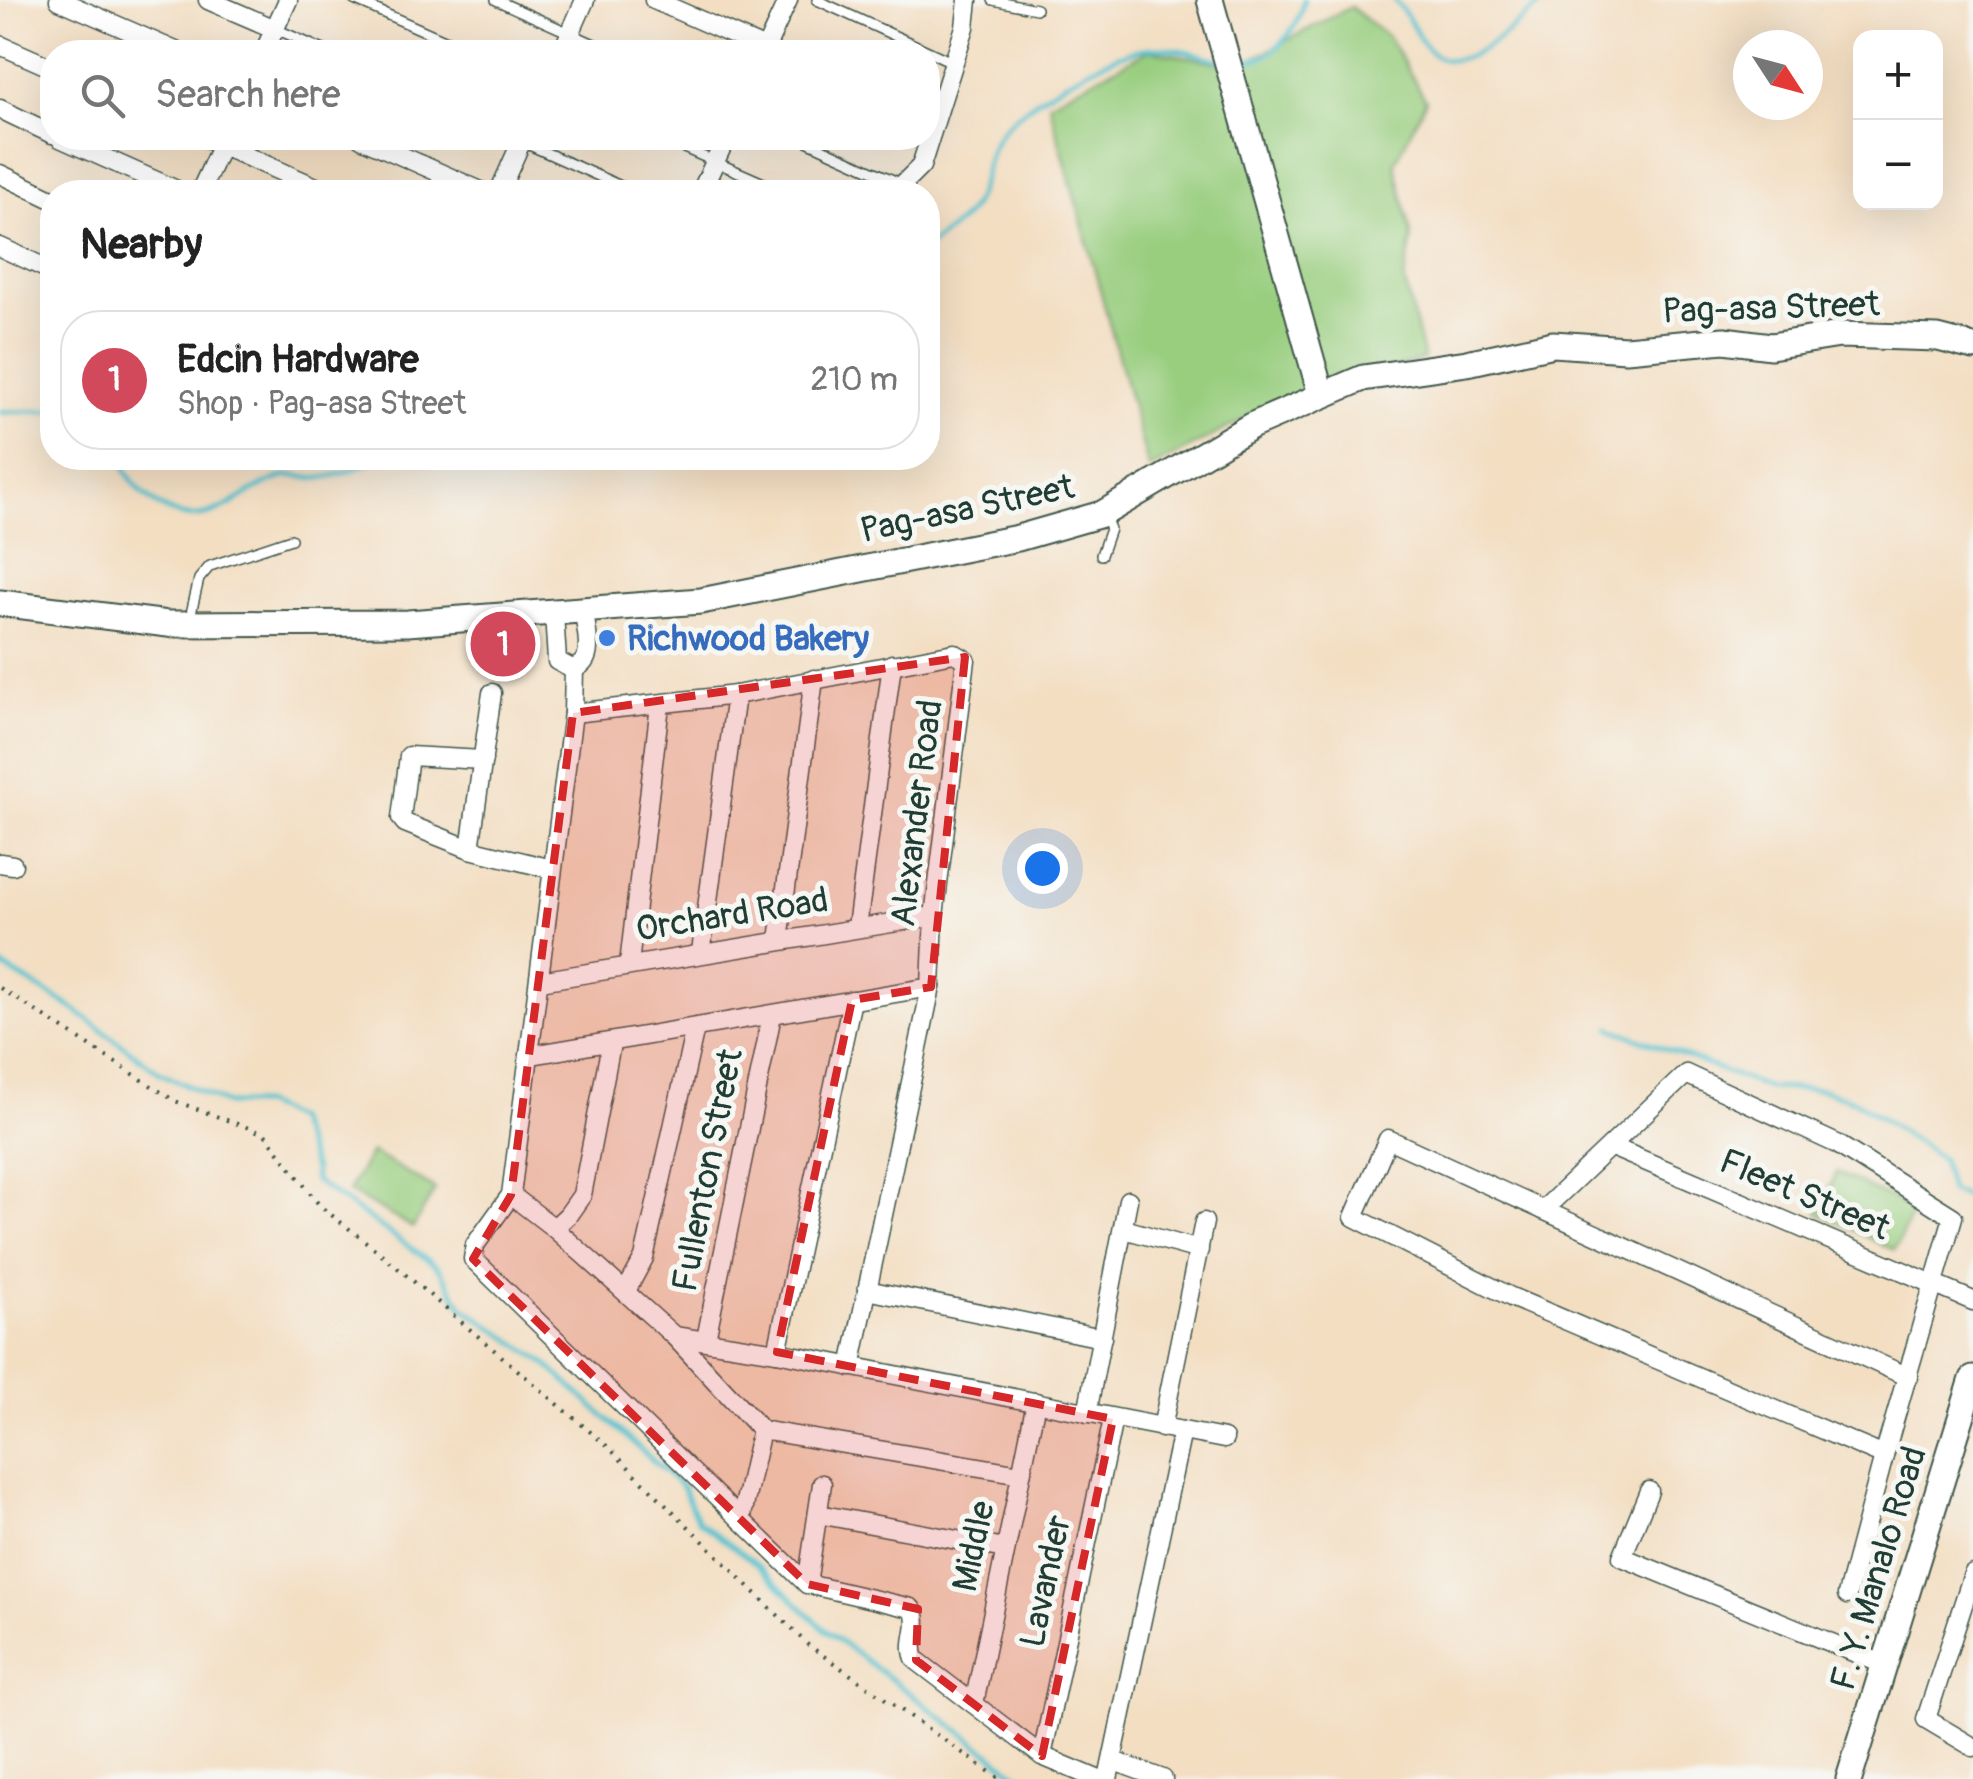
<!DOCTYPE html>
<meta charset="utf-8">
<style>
:root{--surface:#fff;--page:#f2f2f2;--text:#222;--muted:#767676;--line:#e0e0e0;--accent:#d1495b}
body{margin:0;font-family:Pangolin,sans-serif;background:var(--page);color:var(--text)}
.controls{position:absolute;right:30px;top:30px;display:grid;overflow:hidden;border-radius:20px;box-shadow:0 10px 40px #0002}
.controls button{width:90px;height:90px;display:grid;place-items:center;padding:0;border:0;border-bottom:2px solid var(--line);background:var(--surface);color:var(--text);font:50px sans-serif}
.compass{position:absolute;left:1733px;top:30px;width:90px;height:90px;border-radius:50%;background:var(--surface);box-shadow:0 10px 40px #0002;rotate:126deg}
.you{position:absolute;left:1042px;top:868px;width:35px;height:35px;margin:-25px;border:8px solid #fff;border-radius:50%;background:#1a73e8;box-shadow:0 0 0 15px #1a73e833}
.badge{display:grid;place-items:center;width:65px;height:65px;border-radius:50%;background:var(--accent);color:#fff;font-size:32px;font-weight:700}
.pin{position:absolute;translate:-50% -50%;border:5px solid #fff;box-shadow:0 2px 10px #0006}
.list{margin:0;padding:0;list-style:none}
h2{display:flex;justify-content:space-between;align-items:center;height:130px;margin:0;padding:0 40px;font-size:42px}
h2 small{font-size:32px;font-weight:400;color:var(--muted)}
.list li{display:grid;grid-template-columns:65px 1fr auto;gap:30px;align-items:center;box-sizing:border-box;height:140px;margin:0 20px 20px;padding:0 20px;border:2px solid var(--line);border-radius:40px}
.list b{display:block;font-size:38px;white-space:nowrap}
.list p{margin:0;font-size:32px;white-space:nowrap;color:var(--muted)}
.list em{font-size:32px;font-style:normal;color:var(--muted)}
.icon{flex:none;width:55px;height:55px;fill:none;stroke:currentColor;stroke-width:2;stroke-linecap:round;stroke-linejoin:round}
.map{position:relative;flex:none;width:1973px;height:1779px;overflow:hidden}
.search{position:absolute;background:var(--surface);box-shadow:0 10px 40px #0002;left:40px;top:40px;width:900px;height:110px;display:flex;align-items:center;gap:25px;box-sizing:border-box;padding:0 35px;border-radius:40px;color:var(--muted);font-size:38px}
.panel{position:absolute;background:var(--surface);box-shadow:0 10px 40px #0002;left:40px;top:180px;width:900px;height:290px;border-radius:40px}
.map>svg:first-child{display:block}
</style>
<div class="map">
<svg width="1973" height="1779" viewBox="0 0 1973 1779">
<rect width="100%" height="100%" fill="#f6f6f2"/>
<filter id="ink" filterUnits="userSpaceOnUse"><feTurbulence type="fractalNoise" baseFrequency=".01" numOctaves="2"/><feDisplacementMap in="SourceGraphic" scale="20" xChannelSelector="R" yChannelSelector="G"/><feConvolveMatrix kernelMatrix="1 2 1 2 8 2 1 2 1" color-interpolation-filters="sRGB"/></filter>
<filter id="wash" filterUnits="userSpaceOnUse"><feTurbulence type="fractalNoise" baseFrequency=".0048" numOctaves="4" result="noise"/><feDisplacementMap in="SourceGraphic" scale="40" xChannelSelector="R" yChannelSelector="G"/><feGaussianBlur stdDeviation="2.25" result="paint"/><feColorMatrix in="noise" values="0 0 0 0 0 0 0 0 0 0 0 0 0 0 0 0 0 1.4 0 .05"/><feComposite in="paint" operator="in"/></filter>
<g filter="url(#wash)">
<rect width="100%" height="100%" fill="#f3dec2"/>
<g fill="#99ce7f" stroke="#5c865a" stroke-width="2.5">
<polygon points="1351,7 1389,38 1426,100 1395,163 1412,238 1404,279 1424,359 1259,412 1149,469 1049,103 1149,50 1238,66"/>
<polygon points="371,1152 435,1189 413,1228 348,1191"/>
<polygon points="1837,1172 1914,1210 1894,1250 1818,1213"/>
</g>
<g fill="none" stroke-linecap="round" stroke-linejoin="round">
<g stroke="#56c2cf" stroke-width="5">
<path d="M1394,0C1411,15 1415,38 1431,52C1462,82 1520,19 1546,0"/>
<path d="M1236,62C1272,63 1296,34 1304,0"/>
<path d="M928,246C943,234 964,222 973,205C986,183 984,155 1000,133C1020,104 1109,53 1144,49C1171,45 1195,54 1220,60"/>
<polyline points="0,412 52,411"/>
<path d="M120,458C128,478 139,493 158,505C209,538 236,491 283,477C293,474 304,478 314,478C336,478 360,467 380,458"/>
<polyline points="0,965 71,1007 160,1073 227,1104 262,1104 295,1119 314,1169 315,1181 438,1267 463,1307 545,1363 682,1487 698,1521 753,1561 824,1629 1024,1779"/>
<polyline points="1611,1028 1768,1088 1824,1090 1855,1101 1942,1159 1950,1191 1973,1199"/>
</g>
</g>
</g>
<g filter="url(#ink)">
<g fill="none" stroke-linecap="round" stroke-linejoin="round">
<g stroke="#3f5549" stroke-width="12">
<g id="lane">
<polyline points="354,0 472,52"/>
<polyline points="496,0 612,52"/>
<polyline points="817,0 954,63"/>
<polyline points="993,0 1036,9"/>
<polyline points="276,29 328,52"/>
<polyline points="661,138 784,192"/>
<polyline points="800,138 902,184"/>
<polyline points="518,140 634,192"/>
<polyline points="1101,555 1110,529 1104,516"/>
<polyline points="189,622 199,579 210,566 291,539"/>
</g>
</g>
<g stroke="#3f5549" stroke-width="21">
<g id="street">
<polyline points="59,0 178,52"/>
<polyline points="208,0 275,29"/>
<polyline points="654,0 772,52"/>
<polyline points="0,45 52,68"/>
<polyline points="264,52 288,0"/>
<polyline points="562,52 585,0"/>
<polyline points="764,52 788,0"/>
<polyline points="0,109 52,134"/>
<polyline points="60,138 181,192"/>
<polyline points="205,138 327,192"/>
<polyline points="361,138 483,192"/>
<polyline points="0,174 52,199"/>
<polyline points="200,192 225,138"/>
<polyline points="499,192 523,138"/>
<polyline points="701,192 726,138"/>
<polyline points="895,192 921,166 965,27 968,0"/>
<polyline points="0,247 52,271"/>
<path d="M554,613L557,661L572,669C598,662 585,631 584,610"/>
<path d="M574,669L573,713L511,1195L475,1245L473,1259L807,1584L911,1608C924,1622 906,1643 916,1660L1042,1756L1097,1779"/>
<polyline points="573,713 736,695 954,653 966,660 934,916 931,987 851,1367"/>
<polyline points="483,760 409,756 401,818 405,823 470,849 552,869"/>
<polyline points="470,849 492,693"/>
<polyline points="0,863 13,865"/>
<polyline points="857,927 892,664"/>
<polyline points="779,940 814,679"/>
<polyline points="701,952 736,695"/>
<polyline points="629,964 660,705"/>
<polyline points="540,981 934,916"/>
<polyline points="532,1055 931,987"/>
<polyline points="1612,1147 1973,1301"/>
<polyline points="511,1195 554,1228 674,1336 761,1430 1021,1474"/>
<polyline points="1543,1210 1686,1074 1837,1144 1953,1217 1884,1456 1847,1595"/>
<polyline points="554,1228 568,1215 582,1195 611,1044"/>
<polyline points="1124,1229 1199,1250"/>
<polyline points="867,1290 1102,1338"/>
<polyline points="626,1291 644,1258 695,1028"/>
<polyline points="674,1336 777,1352 1224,1439"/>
<polyline points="706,1339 772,1015"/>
<polyline points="777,1352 852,1000"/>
<polyline points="1087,1413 1128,1200"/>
<polyline points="1162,1428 1204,1222"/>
<polyline points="1884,1456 1511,1297 1354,1217 1388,1139 1908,1377"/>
<polyline points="1649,1491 1622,1557 1885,1665"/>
<polyline points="818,1514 1005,1549"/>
<polyline points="741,1520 761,1430"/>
<polyline points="1973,1574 1926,1719 1973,1747"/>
<polyline points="807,1584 822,1484"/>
<polyline points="974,1704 1036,1402"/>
<polyline points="1042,1756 1113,1419"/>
<polyline points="1114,1761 1163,1779"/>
<polyline points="1108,1779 1182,1431"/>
</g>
</g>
<g stroke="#3f5549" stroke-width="29">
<g id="secondary">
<polyline points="1210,0 1321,394"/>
<polyline points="0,603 168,624 408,623 701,601 1018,538 1102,514 1251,426 1363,378 1467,363 1553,344 1626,349 1724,340 1771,346 1840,335 1938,338 1973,347"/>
<polyline points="1849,1779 1973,1379"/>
</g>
</g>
<polyline stroke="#3f5549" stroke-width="4" stroke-dasharray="2.5 8" stroke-linecap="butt" points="0,988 175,1101 265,1134 320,1206 379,1252 607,1446 808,1645 1000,1779"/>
<use href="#lane" stroke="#fff" stroke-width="9"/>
<use href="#street" stroke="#fff" stroke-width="18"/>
<use href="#secondary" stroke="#fff" stroke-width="25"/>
</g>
</g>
<path fill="#d62828" fill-opacity="0.2" stroke="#d62828" stroke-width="8" stroke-dasharray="20 12" stroke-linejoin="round" d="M965,657L931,987L852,1000L777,1352L1113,1419L1042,1756L916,1660L918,1609L807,1584L473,1259L511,1195L573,713Z"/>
<circle fill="#3f7fe0" stroke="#f6f6f2" stroke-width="4" cx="607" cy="638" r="10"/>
<g text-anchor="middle" stroke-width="10" stroke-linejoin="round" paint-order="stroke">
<g font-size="35" fill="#1f3d34" stroke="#f6f6f2">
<text transform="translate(1771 307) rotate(-2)" y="12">Pag-asa Street</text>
<text transform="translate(967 508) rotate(-12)" y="12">Pag-asa Street</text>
<text transform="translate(916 813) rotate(-83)" y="12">Alexander Road</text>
<text transform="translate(732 914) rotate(-9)" y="12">Orchard Road</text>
<text transform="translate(707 1170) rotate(-79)" y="12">Fullenton Street</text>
<text transform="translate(1805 1194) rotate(23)" y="12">Fleet Street</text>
<text transform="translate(973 1546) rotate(-78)" y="12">Middle</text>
<text transform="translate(1878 1568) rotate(-73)" y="12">F. Y. Manalo Road</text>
<text transform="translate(1045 1581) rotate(-78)" y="12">Lavander</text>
</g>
<g font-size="35" font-weight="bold" fill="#366cbe" stroke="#f6f6f2" text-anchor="start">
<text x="627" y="650">Richwood Bakery</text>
</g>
</g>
</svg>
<div class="controls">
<button>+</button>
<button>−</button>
</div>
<svg class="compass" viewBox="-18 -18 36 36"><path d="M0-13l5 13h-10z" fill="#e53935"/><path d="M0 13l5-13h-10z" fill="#767676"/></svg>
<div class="you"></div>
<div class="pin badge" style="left:503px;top:644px">1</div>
<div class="search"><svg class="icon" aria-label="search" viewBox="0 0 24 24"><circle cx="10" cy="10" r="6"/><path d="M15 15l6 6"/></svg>Search here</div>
<section class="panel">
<h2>Nearby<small></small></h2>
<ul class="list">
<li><span class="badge">1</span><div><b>Edcin Hardware</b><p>Shop · Pag-asa Street</p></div><em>210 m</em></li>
</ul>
</section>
</div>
